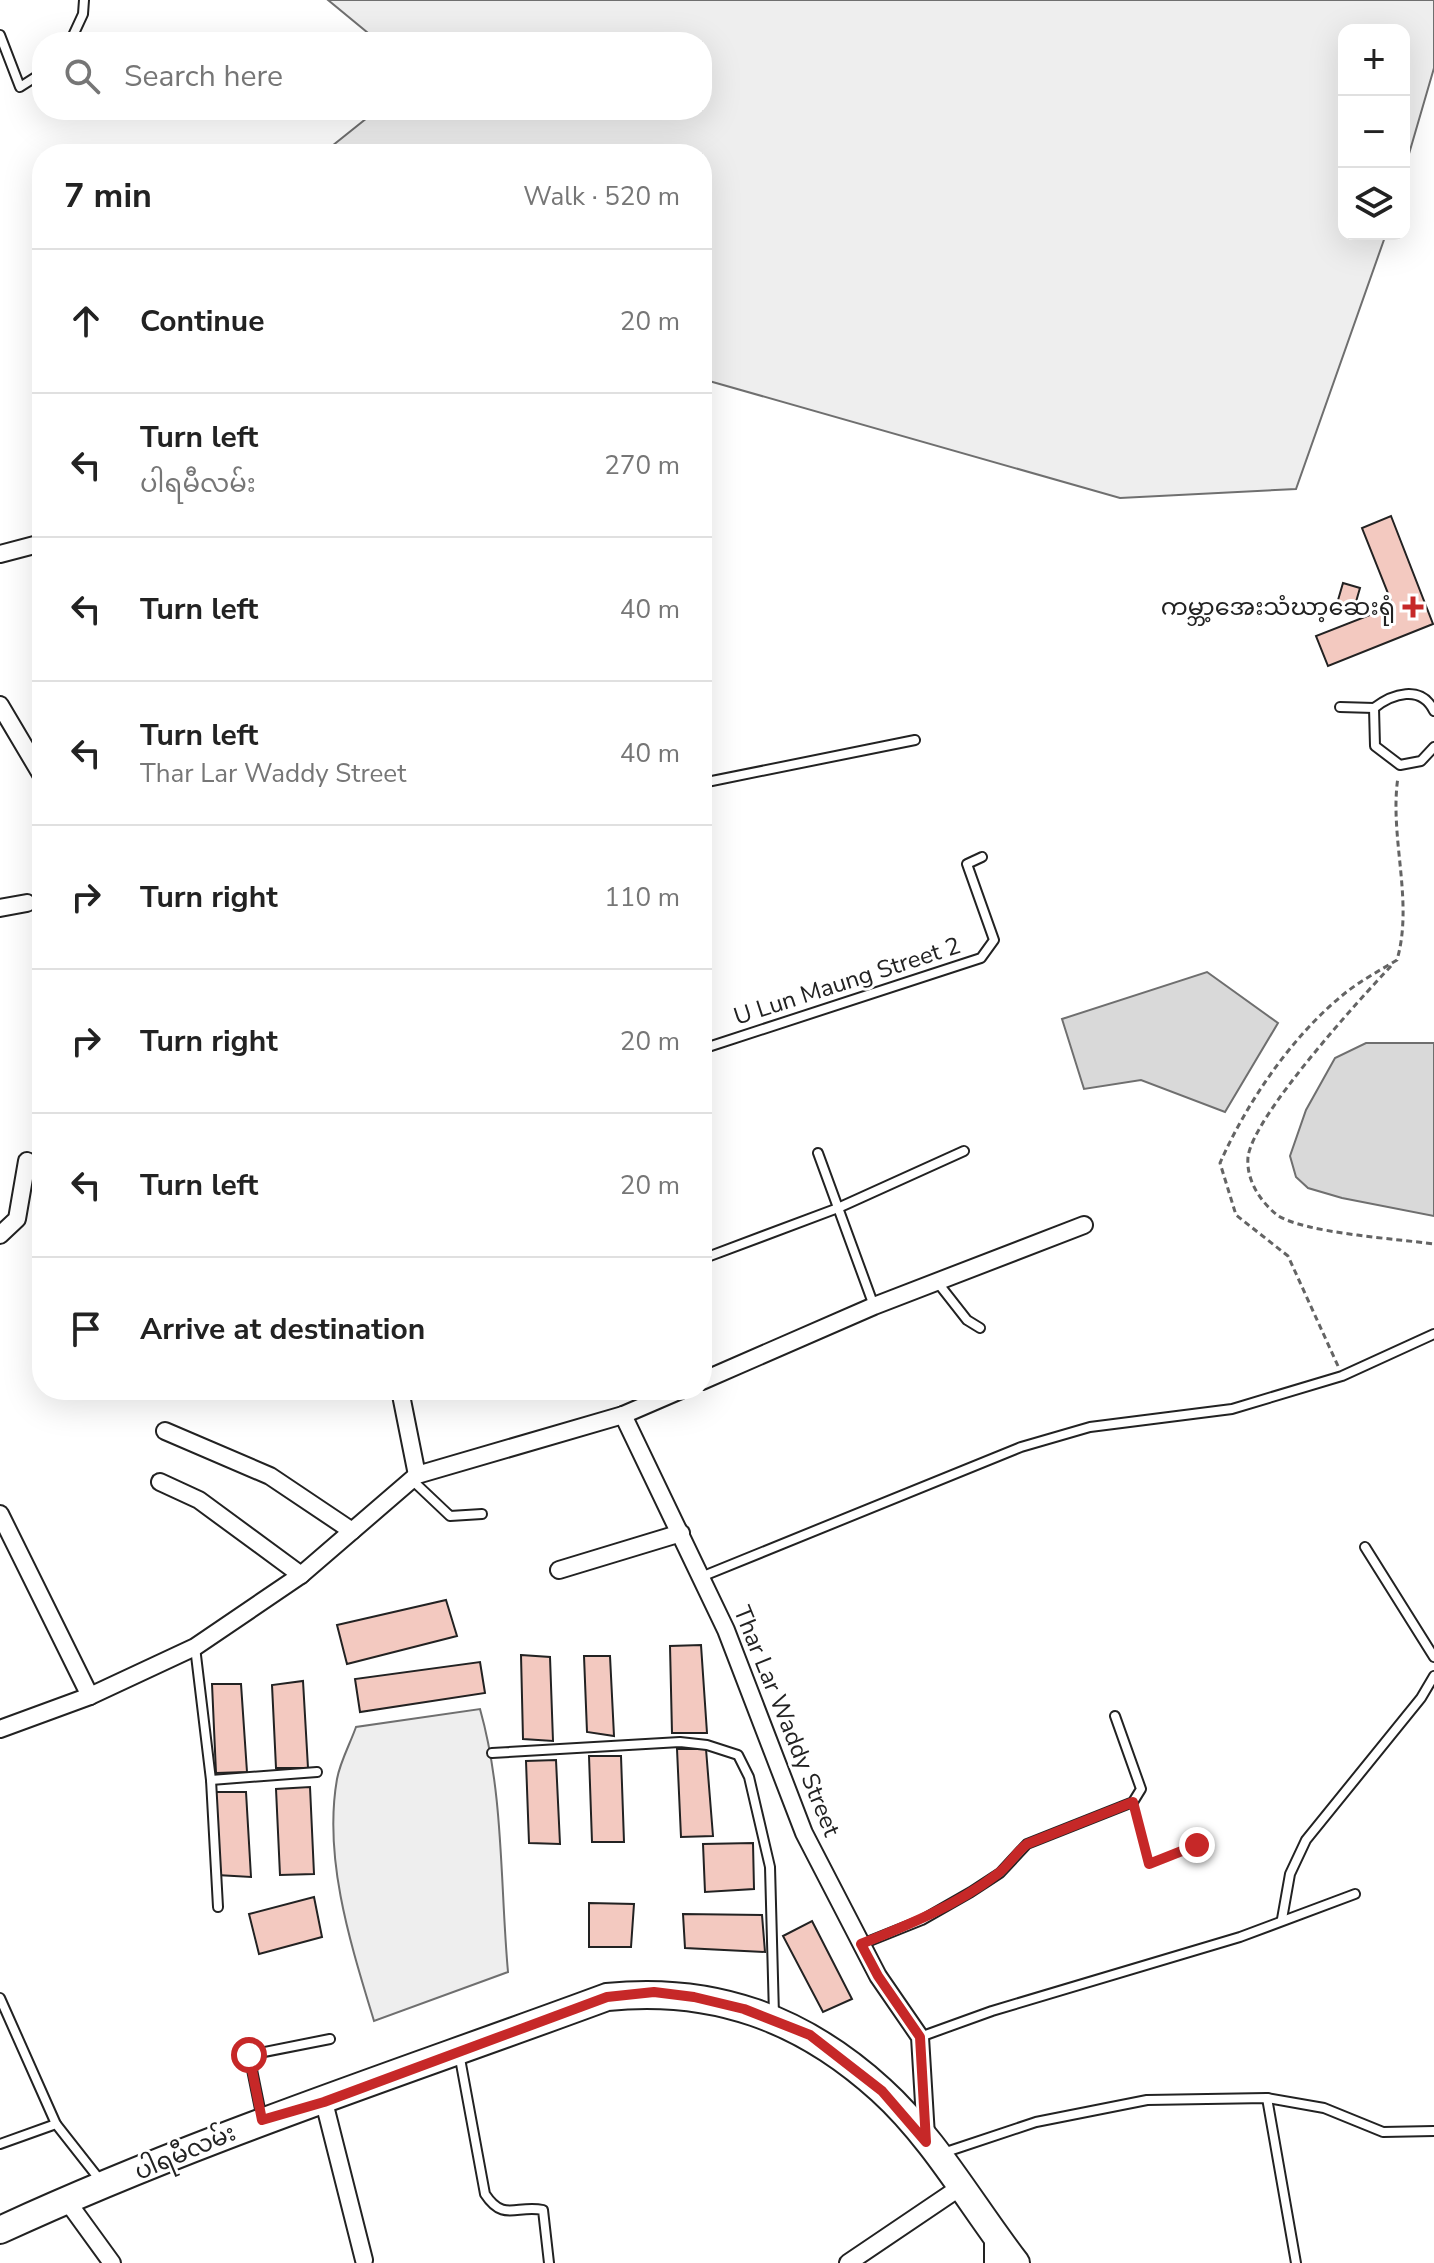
<!DOCTYPE html>
<meta charset="utf-8">
<style>
:root{--surface:#fff;--page:#f6f6f6;--text:#222;--muted:#767676;--line:#e0e0e0}
body{margin:0;font-family:"Nunito Sans","Noto Sans Myanmar",sans-serif;background:var(--page);color:var(--text)}
.controls{position:absolute;right:24px;top:24px;display:grid;overflow:hidden;border-radius:16px;box-shadow:0 8px 32px #0002}
.controls button{width:72px;height:72px;display:grid;place-items:center;padding:0;border:0;border-bottom:2px solid var(--line);background:var(--surface);color:var(--text);font:40px sans-serif}
.stop{position:absolute;width:24px;height:24px;margin:-18px;border:6px solid #c62828;border-radius:50%;background:#fff}
.stop.end{background:#c62828;border-color:#fff;box-shadow:0 2px 8px #0008}
.list{margin:0;padding:0;list-style:none}
h2{display:flex;justify-content:space-between;align-items:center;height:104px;margin:0;padding:0 32px;font-size:34px}
h2 small{font-size:26px;font-weight:400;color:var(--muted)}
.list li{display:grid;grid-template-columns:52px 1fr auto;gap:24px;align-items:center;box-sizing:border-box;height:144px;padding:0 32px;border-top:2px solid var(--line)}
.list b{display:block;font-size:30px;white-space:nowrap}
.list p{margin:0;font-size:26px;white-space:nowrap;color:var(--muted)}
.list em{font-size:26px;font-style:normal;color:var(--muted)}
.icon{flex:none;width:44px;height:44px;fill:none;stroke:currentColor;stroke-width:2;stroke-linecap:round;stroke-linejoin:round}
.map{position:relative;flex:none;width:1434px;height:2263px;overflow:hidden}
.search{position:absolute;background:var(--surface);box-shadow:0 8px 32px #0002;left:32px;top:32px;width:680px;height:88px;display:flex;align-items:center;gap:20px;box-sizing:border-box;padding:0 28px;border-radius:32px;color:var(--muted);font-size:30px}
.panel{position:absolute;background:var(--surface);box-shadow:0 8px 32px #0002;left:32px;top:144px;width:680px;height:1256px;border-radius:32px}
.map>svg:first-child{display:block}
</style>
<div class="map">
<svg width="1434" height="2263" viewBox="0 0 1434 2263">
<rect width="100%" height="100%" fill="#fff"/>
<g fill="#eee" stroke="#6f6f6f" stroke-width="2">
<polygon points="328,0 1434,0 1434,68 1404,171 1404,30 1344,30 1344,234 1386,234 1296,489 1120,498 702,379 702,154 322,154 377,110 702,110 702,42 379,42"/>
<path d="M480,1709C504,1794 500,1884 508,1972L374,2021C351,1945 323,1859 337,1779C340,1762 350,1744 356,1727Z"/>
</g>
<g fill="#d9d9d9" stroke="#6f6f6f" stroke-width="2">
<polygon points="1207,972 1278,1023 1225,1112 1141,1080 1084,1089 1062,1019"/>
<polygon points="1366,1043 1434,1043 1434,1216 1342,1198 1308,1188 1296,1177 1290,1156 1306,1110 1335,1058"/>
</g>
<g fill="#f3c9c0" stroke="#222" stroke-width="2">
<polygon points="1391,516 1433,624 1328,666 1316,636 1393,606 1362,528"/>
<polygon points="1343,583 1360,588 1353,612 1336,607"/>
<polygon points="446,1600 457,1636 347,1664 337,1625"/>
<polygon points="701,1645 707,1733 672,1733 670,1646"/>
<polygon points="521,1655 550,1657 553,1741 523,1739"/>
<polygon points="584,1656 610,1656 614,1736 587,1732"/>
<polygon points="480,1662 485,1693 360,1712 355,1679"/>
<polygon points="303,1681 308,1768 276,1768 272,1685"/>
<polygon points="212,1684 241,1684 247,1772 216,1773"/>
<polygon points="677,1749 706,1749 713,1836 681,1837"/>
<polygon points="589,1756 621,1756 624,1842 592,1842"/>
<polygon points="556,1760 560,1844 529,1843 526,1761"/>
<polygon points="310,1787 314,1874 280,1875 276,1789"/>
<polygon points="214,1792 246,1792 251,1877 217,1875"/>
<polygon points="753,1843 754,1889 705,1892 703,1844"/>
<polygon points="314,1897 322,1937 259,1954 249,1914"/>
<polygon points="589,1903 634,1904 631,1947 589,1947"/>
<polygon points="683,1914 762,1915 765,1952 685,1948"/>
<polygon points="812,1921 852,1999 823,2012 783,1936"/>
</g>
<g fill="none" stroke-linecap="round" stroke-linejoin="round">
<g stroke="#222" stroke-width="12">
<g id="lane">
<polyline points="0,35 20,87 42,73"/>
<polyline points="70,42 83,14 84,0"/>
<polyline points="1340,707 1374,708"/>
<path d="M1434,711C1421,684 1392,694 1374,708L1375,746L1400,765L1421,761L1434,747"/>
<polyline points="702,783 915,740"/>
<polyline points="702,1049 981,958 994,940 967,864 982,857"/>
<polyline points="818,1153 874,1306"/>
<polyline points="702,1259 838,1208 964,1151"/>
<polyline points="938,1283 967,1320 980,1328"/>
<polyline points="412,1480 450,1516 482,1514"/>
<polyline points="1365,1547 1434,1657"/>
<polyline points="701,1577 1021,1447 1090,1427 1232,1409 1342,1376 1434,1334"/>
<polyline points="195,1647 211,1780 218,1907"/>
<polyline points="492,1753 680,1742 707,1745 738,1755 749,1777 770,1867 774,2015"/>
<polyline points="211,1780 317,1772"/>
<polyline points="1282,1919 1290,1874 1306,1840 1421,1698 1434,1676"/>
<polyline points="862,1944 922,1920 971,1892 1000,1873 1027,1844 1133,1802 1141,1789 1115,1716"/>
<polyline points="0,1998 56,2124"/>
<polyline points="920,2037 992,2011 1240,1937 1355,1894"/>
<path d="M459,2053L485,2194C504,2223 517,2204 543,2210L549,2263"/>
<polyline points="1267,2098 1296,2263"/>
<polyline points="262,2119 249,2055 330,2039"/>
<polyline points="0,2144 56,2124 100,2180"/>
<polyline points="943,2153 1036,2122 1147,2100 1267,2098 1324,2108 1383,2132 1434,2131"/>
</g>
</g>
<g stroke="#222" stroke-width="20">
<g id="street">
<polyline points="0,554 42,543"/>
<polyline points="0,705 42,776"/>
<polyline points="0,908 27,903"/>
<polyline points="0,1235 17,1219 27,1161"/>
<polyline points="702,1381 874,1306 1084,1225"/>
<polyline points="400,1390 417,1475"/>
<polyline points="623,1415 726,1630 804,1833 878,1976 920,2037 926,2136"/>
<polyline points="165,1431 270,1476 352,1531"/>
<polyline points="160,1482 199,1500 301,1575"/>
<polyline points="0,1514 90,1696"/>
<polyline points="559,1570 681,1533"/>
<polyline points="0,1729 90,1696 195,1647 301,1575 417,1475 623,1415 681,1390"/>
<polyline points="324,2102 364,2260"/>
<polyline points="67,2201 112,2263"/>
<polyline points="848,2263 959,2188"/>
<polyline points="993,2263 993,2235"/>
</g>
</g>
<g stroke="#222" stroke-width="30">
<path id="primary" d="M0,2230C197,2139 404,2072 607,1997C713,1986 802,2018 881,2090C934,2138 972,2206 1016,2263"/>
</g>
<g stroke="#646464" stroke-width="3" stroke-dasharray="6 4" stroke-linecap="butt">
<path d="M1391,966C1360,999 1253,1116 1248,1157C1246,1180 1260,1201 1277,1215C1303,1233 1399,1239 1434,1244"/>
<path d="M1338,1366L1288,1256L1236,1215L1220,1163C1247,1102 1292,1036 1344,994C1360,981 1379,971 1397,960C1414,901 1389,837 1398,777"/>
<polyline points="1136,1813 1149,1864 1197,1845"/>
</g>
<use href="#lane" stroke="#fff" stroke-width="8"/>
<use href="#street" stroke="#fff" stroke-width="16"/>
<use href="#primary" stroke="#fff" stroke-width="26"/>
</g>
<g fill="none" stroke-linecap="round" stroke-linejoin="round">
<path stroke="#c62828" stroke-width="10" d="M249,2055L262,2120L324,2102L607,1997L654,1992L694,1997L744,2009L810,2035L882,2091L926,2142L920,2037L878,1976L861,1944C908,1925 955,1906 996,1875C1008,1867 1015,1853 1027,1844L1133,1802L1149,1864L1197,1845"/>
</g>
<path fill="#c62828" stroke="#fff" stroke-width="3" d="M1409 595h8v8h8v8h-8v8h-8v-8h-8v-8h8z"/>
<g text-anchor="middle" stroke-width="6" stroke-linejoin="round" paint-order="stroke">
<g font-size="24" fill="#222" stroke="#fff" text-anchor="end">
<text x="1395" y="615">ကမ္ဘာ့အေးသံဃာ့ဆေးရုံ</text>
</g>
<g font-size="24" fill="#222" stroke="#fff">
<text transform="translate(847 981) rotate(-18)" y="8">U Lun Maung Street 2</text>
<text transform="translate(787 1721) rotate(68)" y="8">Thar Lar Waddy Street</text>
<text transform="translate(185 2152) rotate(-23)" y="8">ပါရမီလမ်း</text>
</g>
</g>
</svg>
<div class="controls">
<button>+</button>
<button>−</button>
<button><svg class="icon" aria-label="layers" viewBox="0 0 24 24"><path d="M12 4l9 5-9 5-9-5zM3 14l9 5 9-5"/></svg></button>
</div>
<div class="stop" style="left:249px;top:2055px"></div>
<div class="stop end" style="left:1197px;top:1845px"></div>
<div class="search"><svg class="icon" aria-label="search" viewBox="0 0 24 24"><circle cx="10" cy="10" r="6"/><path d="M15 15l6 6"/></svg>Search here</div>
<section class="panel">
<h2>7 min<small>Walk · 520 m</small></h2>
<ul class="list">
<li><svg class="icon" aria-label="ahead" viewBox="0 0 24 24"><path d="M12 20V5M6 11l6-6 6 6"/></svg><div><b>Continue</b></div><em>20 m</em></li>
<li><svg class="icon" aria-label="left" viewBox="0 0 24 24"><path d="M17 20v-9H6M10 6l-5 5 5 5"/></svg><div><b>Turn left</b><p>ပါရမီလမ်း</p></div><em>270 m</em></li>
<li><svg class="icon" aria-label="left" viewBox="0 0 24 24"><path d="M17 20v-9H6M10 6l-5 5 5 5"/></svg><div><b>Turn left</b></div><em>40 m</em></li>
<li><svg class="icon" aria-label="left" viewBox="0 0 24 24"><path d="M17 20v-9H6M10 6l-5 5 5 5"/></svg><div><b>Turn left</b><p>Thar Lar Waddy Street</p></div><em>40 m</em></li>
<li><svg class="icon" aria-label="right" viewBox="0 0 24 24"><path d="M7 20v-9h11M14 6l5 5-5 5"/></svg><div><b>Turn right</b></div><em>110 m</em></li>
<li><svg class="icon" aria-label="right" viewBox="0 0 24 24"><path d="M7 20v-9h11M14 6l5 5-5 5"/></svg><div><b>Turn right</b></div><em>20 m</em></li>
<li><svg class="icon" aria-label="left" viewBox="0 0 24 24"><path d="M17 20v-9H6M10 6l-5 5 5 5"/></svg><div><b>Turn left</b></div><em>20 m</em></li>
<li><svg class="icon" aria-label="arrive" viewBox="0 0 24 24"><path d="M6 21V4h12l-3 4 3 4H6"/></svg><div><b>Arrive at destination</b></div></li>
</ul>
</section>
</div>
